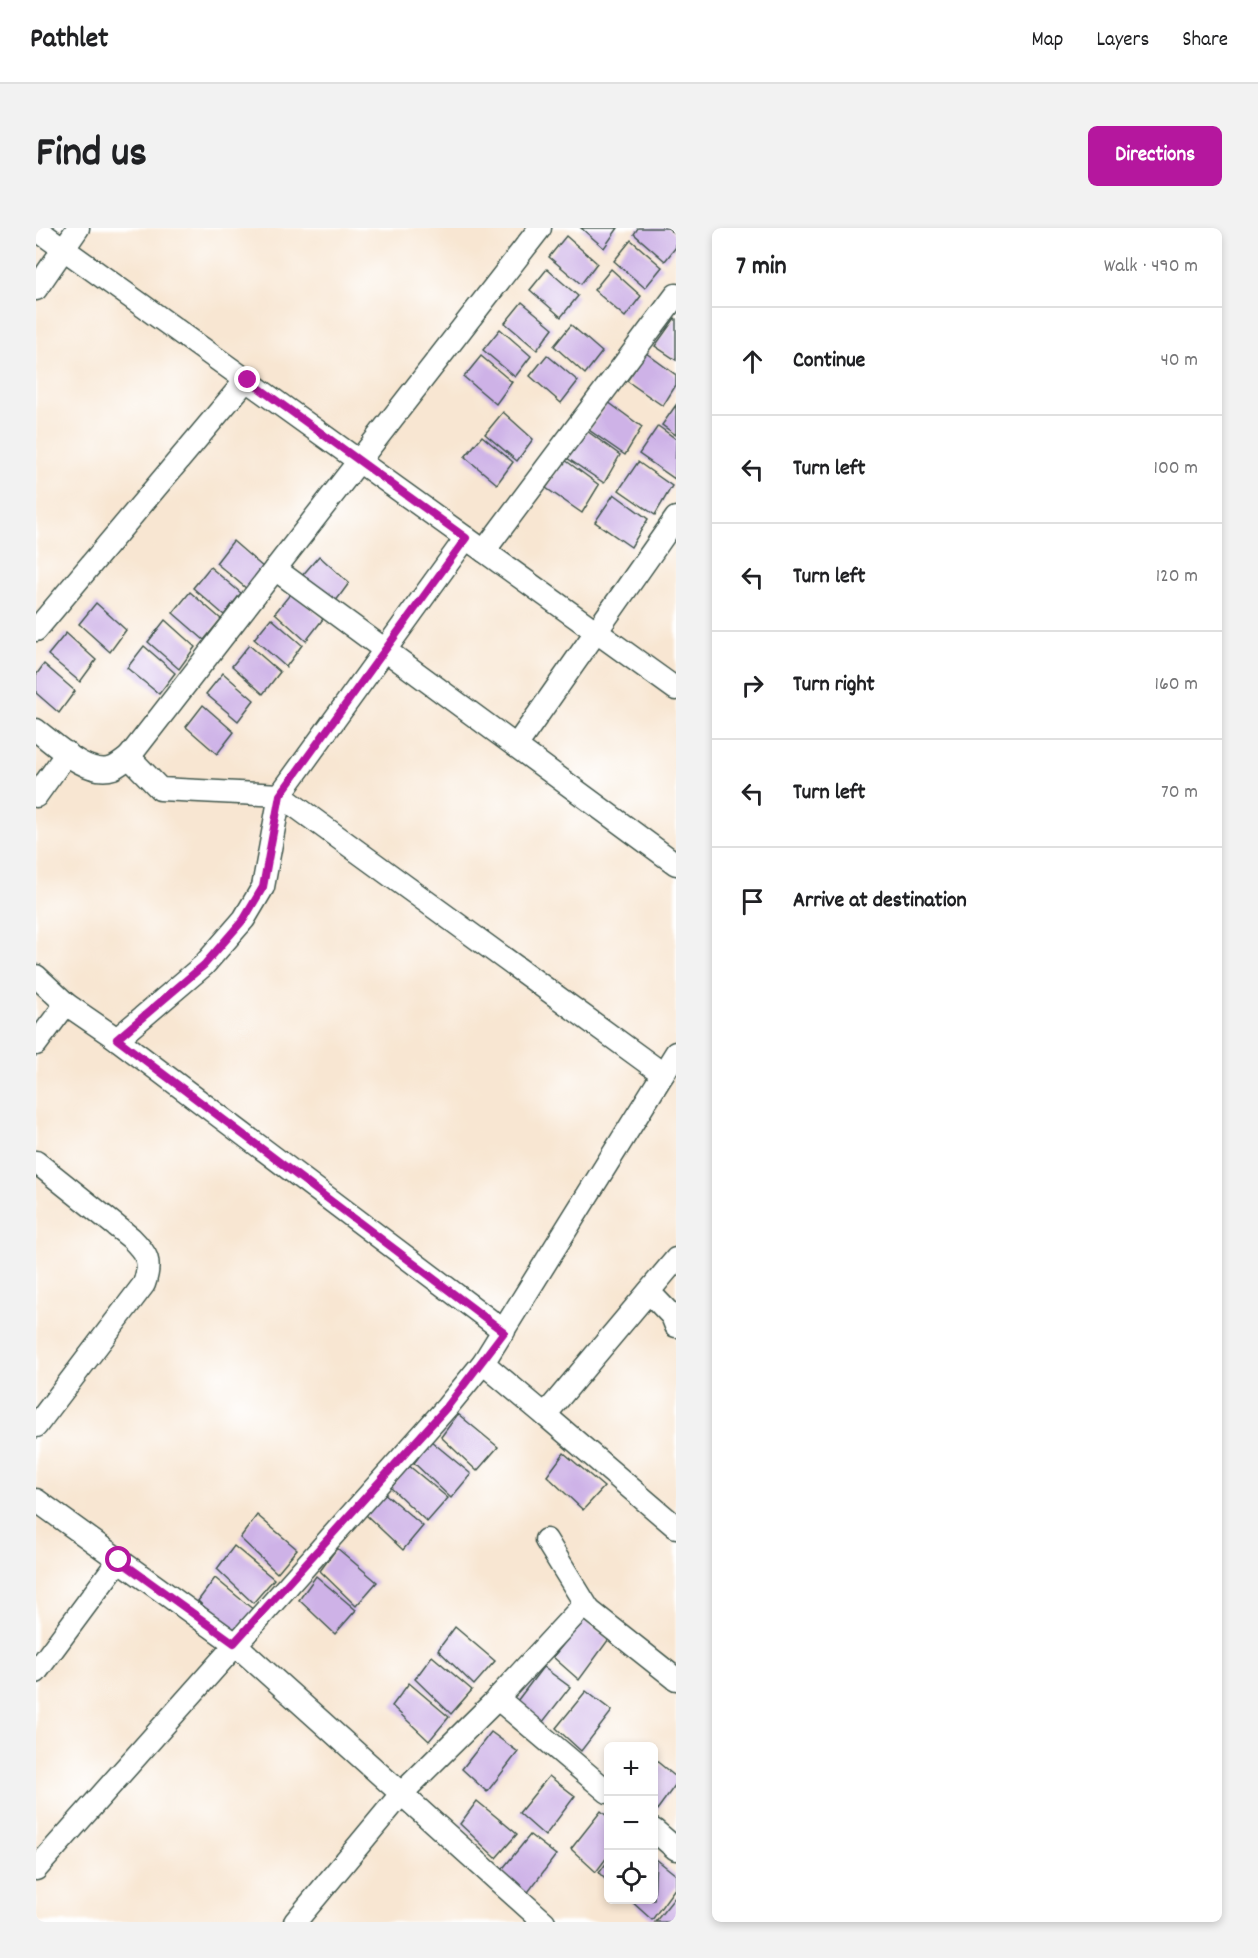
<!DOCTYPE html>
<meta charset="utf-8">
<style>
:root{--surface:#fff;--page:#f2f2f2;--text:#202124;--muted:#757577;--line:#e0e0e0;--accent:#b5179e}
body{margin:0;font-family:Dekko,sans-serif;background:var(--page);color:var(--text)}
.controls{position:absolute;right:18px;bottom:18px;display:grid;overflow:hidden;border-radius:9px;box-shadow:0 3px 9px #0003}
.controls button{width:54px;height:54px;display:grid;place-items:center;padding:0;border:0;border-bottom:2px solid var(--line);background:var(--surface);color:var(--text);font:30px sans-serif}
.stop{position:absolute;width:18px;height:18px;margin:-14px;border:4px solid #b5179e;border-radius:50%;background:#fff}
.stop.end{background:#b5179e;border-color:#fff;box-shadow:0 2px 6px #0008}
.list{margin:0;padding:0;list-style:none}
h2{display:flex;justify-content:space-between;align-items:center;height:78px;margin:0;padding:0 24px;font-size:26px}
h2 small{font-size:20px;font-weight:400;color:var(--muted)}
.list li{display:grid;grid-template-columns:39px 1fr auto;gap:18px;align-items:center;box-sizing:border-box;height:108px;padding:0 24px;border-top:2px solid var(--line)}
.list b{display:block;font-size:22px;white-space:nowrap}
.list em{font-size:20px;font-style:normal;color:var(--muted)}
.icon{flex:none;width:33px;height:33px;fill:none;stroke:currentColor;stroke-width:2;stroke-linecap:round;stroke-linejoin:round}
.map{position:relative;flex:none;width:640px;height:1694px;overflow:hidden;border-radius:9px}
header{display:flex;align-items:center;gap:36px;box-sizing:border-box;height:84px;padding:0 30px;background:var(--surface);border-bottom:2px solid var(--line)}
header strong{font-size:28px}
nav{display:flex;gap:33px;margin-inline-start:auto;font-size:21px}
.intro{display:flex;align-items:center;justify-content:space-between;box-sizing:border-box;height:144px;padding:0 36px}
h1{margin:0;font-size:42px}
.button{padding:15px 27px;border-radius:9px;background:var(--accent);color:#fff;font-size:21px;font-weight:700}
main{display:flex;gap:36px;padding:0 36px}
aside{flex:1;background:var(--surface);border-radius:9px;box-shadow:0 3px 9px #0003}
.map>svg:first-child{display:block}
</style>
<header>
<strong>Pathlet</strong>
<nav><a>Map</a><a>Layers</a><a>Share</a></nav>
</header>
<div class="intro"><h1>Find us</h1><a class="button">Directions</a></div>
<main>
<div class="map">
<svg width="640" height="1694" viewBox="0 0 640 1694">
<rect width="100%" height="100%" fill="#fff"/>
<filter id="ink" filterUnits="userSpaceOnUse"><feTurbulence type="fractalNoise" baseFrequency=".0167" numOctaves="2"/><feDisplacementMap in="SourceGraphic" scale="12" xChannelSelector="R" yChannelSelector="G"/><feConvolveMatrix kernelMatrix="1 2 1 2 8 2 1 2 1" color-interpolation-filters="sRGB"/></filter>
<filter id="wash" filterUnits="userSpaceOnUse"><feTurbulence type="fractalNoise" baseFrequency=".008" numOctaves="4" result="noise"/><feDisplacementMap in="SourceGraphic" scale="24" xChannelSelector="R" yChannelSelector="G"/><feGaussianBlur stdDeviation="1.35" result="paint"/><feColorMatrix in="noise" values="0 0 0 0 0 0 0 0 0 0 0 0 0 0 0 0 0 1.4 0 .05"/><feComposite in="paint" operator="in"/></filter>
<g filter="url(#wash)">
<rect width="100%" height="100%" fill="#f8e6d2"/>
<g id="blocks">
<g fill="#ceb2e7">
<polygon points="545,0 582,0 568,20"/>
<polygon points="602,0 632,0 640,7 640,19 629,33 598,6"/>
<polygon points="530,8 561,35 545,56 513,29"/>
<polygon points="595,12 626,39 609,60 578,33"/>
<polygon points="511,41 542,68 525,89 494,62"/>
<polygon points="575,41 605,68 589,89 558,62"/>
<polygon points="486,74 517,100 501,122 469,95"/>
<polygon points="639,90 640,91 640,132 619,118"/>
<polygon points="535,97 566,124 549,146 518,118"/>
<polygon points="464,101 495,128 479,149 447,122"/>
<polygon points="610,125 640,147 640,157 627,178 591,153"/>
<polygon points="511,127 542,153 525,175 494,148"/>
<polygon points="445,128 476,154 460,176 428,149"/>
<polygon points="572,174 606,199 589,227 553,202"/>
<polygon points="640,177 640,207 626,197"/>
<polygon points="467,184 497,211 481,233 449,206"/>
<polygon points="622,198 640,211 639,251 603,226"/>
<polygon points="551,203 584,227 568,255 531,230"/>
<polygon points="446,208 477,234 461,256 429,229"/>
<polygon points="529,232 563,257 546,285 510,260"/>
<polygon points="602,234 636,258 619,287 583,262"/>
<polygon points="578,266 612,291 595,319 559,294"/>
<polygon points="197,313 228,340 211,361 180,335"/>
<polygon points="283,328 313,355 297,377 265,349"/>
<polygon points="174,339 205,365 188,387 157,360"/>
<polygon points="154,364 185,391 168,412 137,385"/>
<polygon points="256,364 287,391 270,413 239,385"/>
<polygon points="60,375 90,402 74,424 43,396"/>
<polygon points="235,390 266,417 250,439 218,411"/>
<polygon points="129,392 159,419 143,441 112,414"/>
<polygon points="30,405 60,432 44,454 12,427"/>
<polygon points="213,417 244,444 227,466 196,438"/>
<polygon points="108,418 139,445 123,466 91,440"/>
<polygon points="8,436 39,463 23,485 0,465 0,447"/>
<polygon points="187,445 218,472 202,493 170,466"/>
<polygon points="167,477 198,504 181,526 150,499"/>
<polygon points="422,1186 462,1219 441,1243 405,1209"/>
<polygon points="395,1213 435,1246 415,1270 378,1235"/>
<polygon points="528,1225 568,1259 547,1282 511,1248"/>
<polygon points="372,1237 412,1270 391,1294 355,1260"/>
<polygon points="347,1264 387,1298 367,1322 330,1287"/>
<polygon points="221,1287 261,1321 241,1345 204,1310"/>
<polygon points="198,1318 238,1351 217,1375 181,1341"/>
<polygon points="301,1320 341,1354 320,1378 284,1343"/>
<polygon points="280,1348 320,1382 299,1406 263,1372"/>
<polygon points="179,1350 219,1383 198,1407 162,1373"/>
<polygon points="547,1392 573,1411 543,1452 517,1429"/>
<polygon points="419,1399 459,1433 438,1457 402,1422"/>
<polygon points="396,1428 436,1462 415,1486 379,1451"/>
<polygon points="507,1439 534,1459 503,1499 478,1477"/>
<polygon points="373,1455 413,1489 393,1513 356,1478"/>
<polygon points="550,1463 576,1483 545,1523 520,1500"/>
<polygon points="455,1504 482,1524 451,1564 426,1541"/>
<polygon points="618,1531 640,1549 640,1556 618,1586"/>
<polygon points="513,1548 539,1568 509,1608 483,1585"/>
<polygon points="441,1573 481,1606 460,1630 424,1596"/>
<polygon points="565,1583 572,1589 572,1628 560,1644 535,1621"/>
<polygon points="494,1607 520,1627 490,1667 464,1644"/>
<polygon points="620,1631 640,1647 640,1659 616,1692 594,1672 618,1672"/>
<polygon points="572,1633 572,1654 563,1645"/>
<polygon points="640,1668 640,1694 619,1694"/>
</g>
</g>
</g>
<g filter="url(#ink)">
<use href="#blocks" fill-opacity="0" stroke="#40564c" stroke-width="1.5"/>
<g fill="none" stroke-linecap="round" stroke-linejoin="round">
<g stroke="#40564c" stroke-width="25">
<g id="minor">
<polyline points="0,1 640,461"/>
<polyline points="0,61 42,0"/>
<polyline points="448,323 640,67"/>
<polyline points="239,341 640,636"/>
<polyline points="0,402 211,151"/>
<path d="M0,502C19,516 51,549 77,540C83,537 88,533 93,529L504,0"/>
<polyline points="480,518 640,290"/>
<polyline points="93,529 124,561 244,567 627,846"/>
<polyline points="0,568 31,525"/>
<polyline points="0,748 30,776 81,811 468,1103"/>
<polyline points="81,811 168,737 208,691 227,659 244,567 430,310"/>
<polyline points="0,816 30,776"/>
<path d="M0,934L95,1010C111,1026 116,1033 108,1056L0,1198"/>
<polyline points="613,1064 636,1088 640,1098"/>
<polyline points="447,1135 509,1187 640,1031"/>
<polyline points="509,1187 640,1299"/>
<polyline points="0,1272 198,1415 508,1694"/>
<polyline points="510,1312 553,1382"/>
<polyline points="0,1444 83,1332"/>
<polyline points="461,1470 572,1564"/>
<polyline points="618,1602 640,1621"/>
<polyline points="0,1641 411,1179 447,1135 640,825"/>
<polyline points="259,1694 366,1565 456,1476 544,1381 553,1382 640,1451"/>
</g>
</g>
<use href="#minor" stroke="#fff" stroke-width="22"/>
</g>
</g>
<g fill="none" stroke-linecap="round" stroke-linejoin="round" filter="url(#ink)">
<polyline stroke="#b5179e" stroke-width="8" points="83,1332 198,1415 411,1179 468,1104 81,811 168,737 208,691 227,659 244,567 430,310 212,152"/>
</g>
</svg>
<div class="controls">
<button>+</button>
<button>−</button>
<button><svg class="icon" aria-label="locate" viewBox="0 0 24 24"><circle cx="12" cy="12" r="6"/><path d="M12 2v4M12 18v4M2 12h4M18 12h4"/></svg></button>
</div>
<div class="stop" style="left:83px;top:1332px"></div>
<div class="stop end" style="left:212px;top:152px"></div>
</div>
<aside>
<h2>7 min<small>Walk · 490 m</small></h2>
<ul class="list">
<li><svg class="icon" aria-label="ahead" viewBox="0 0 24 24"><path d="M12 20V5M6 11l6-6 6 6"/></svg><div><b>Continue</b></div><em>40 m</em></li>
<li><svg class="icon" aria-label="left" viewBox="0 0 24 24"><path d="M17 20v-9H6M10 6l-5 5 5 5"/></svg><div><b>Turn left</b></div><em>100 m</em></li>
<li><svg class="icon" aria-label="left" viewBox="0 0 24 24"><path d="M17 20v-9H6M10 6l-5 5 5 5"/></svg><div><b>Turn left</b></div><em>120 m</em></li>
<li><svg class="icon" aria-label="right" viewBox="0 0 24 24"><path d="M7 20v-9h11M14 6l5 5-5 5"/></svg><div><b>Turn right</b></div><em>160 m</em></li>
<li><svg class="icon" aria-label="left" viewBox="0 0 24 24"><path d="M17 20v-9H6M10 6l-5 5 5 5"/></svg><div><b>Turn left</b></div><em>70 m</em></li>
<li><svg class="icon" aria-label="arrive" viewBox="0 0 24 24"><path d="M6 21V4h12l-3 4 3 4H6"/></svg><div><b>Arrive at destination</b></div></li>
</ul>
</aside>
</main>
